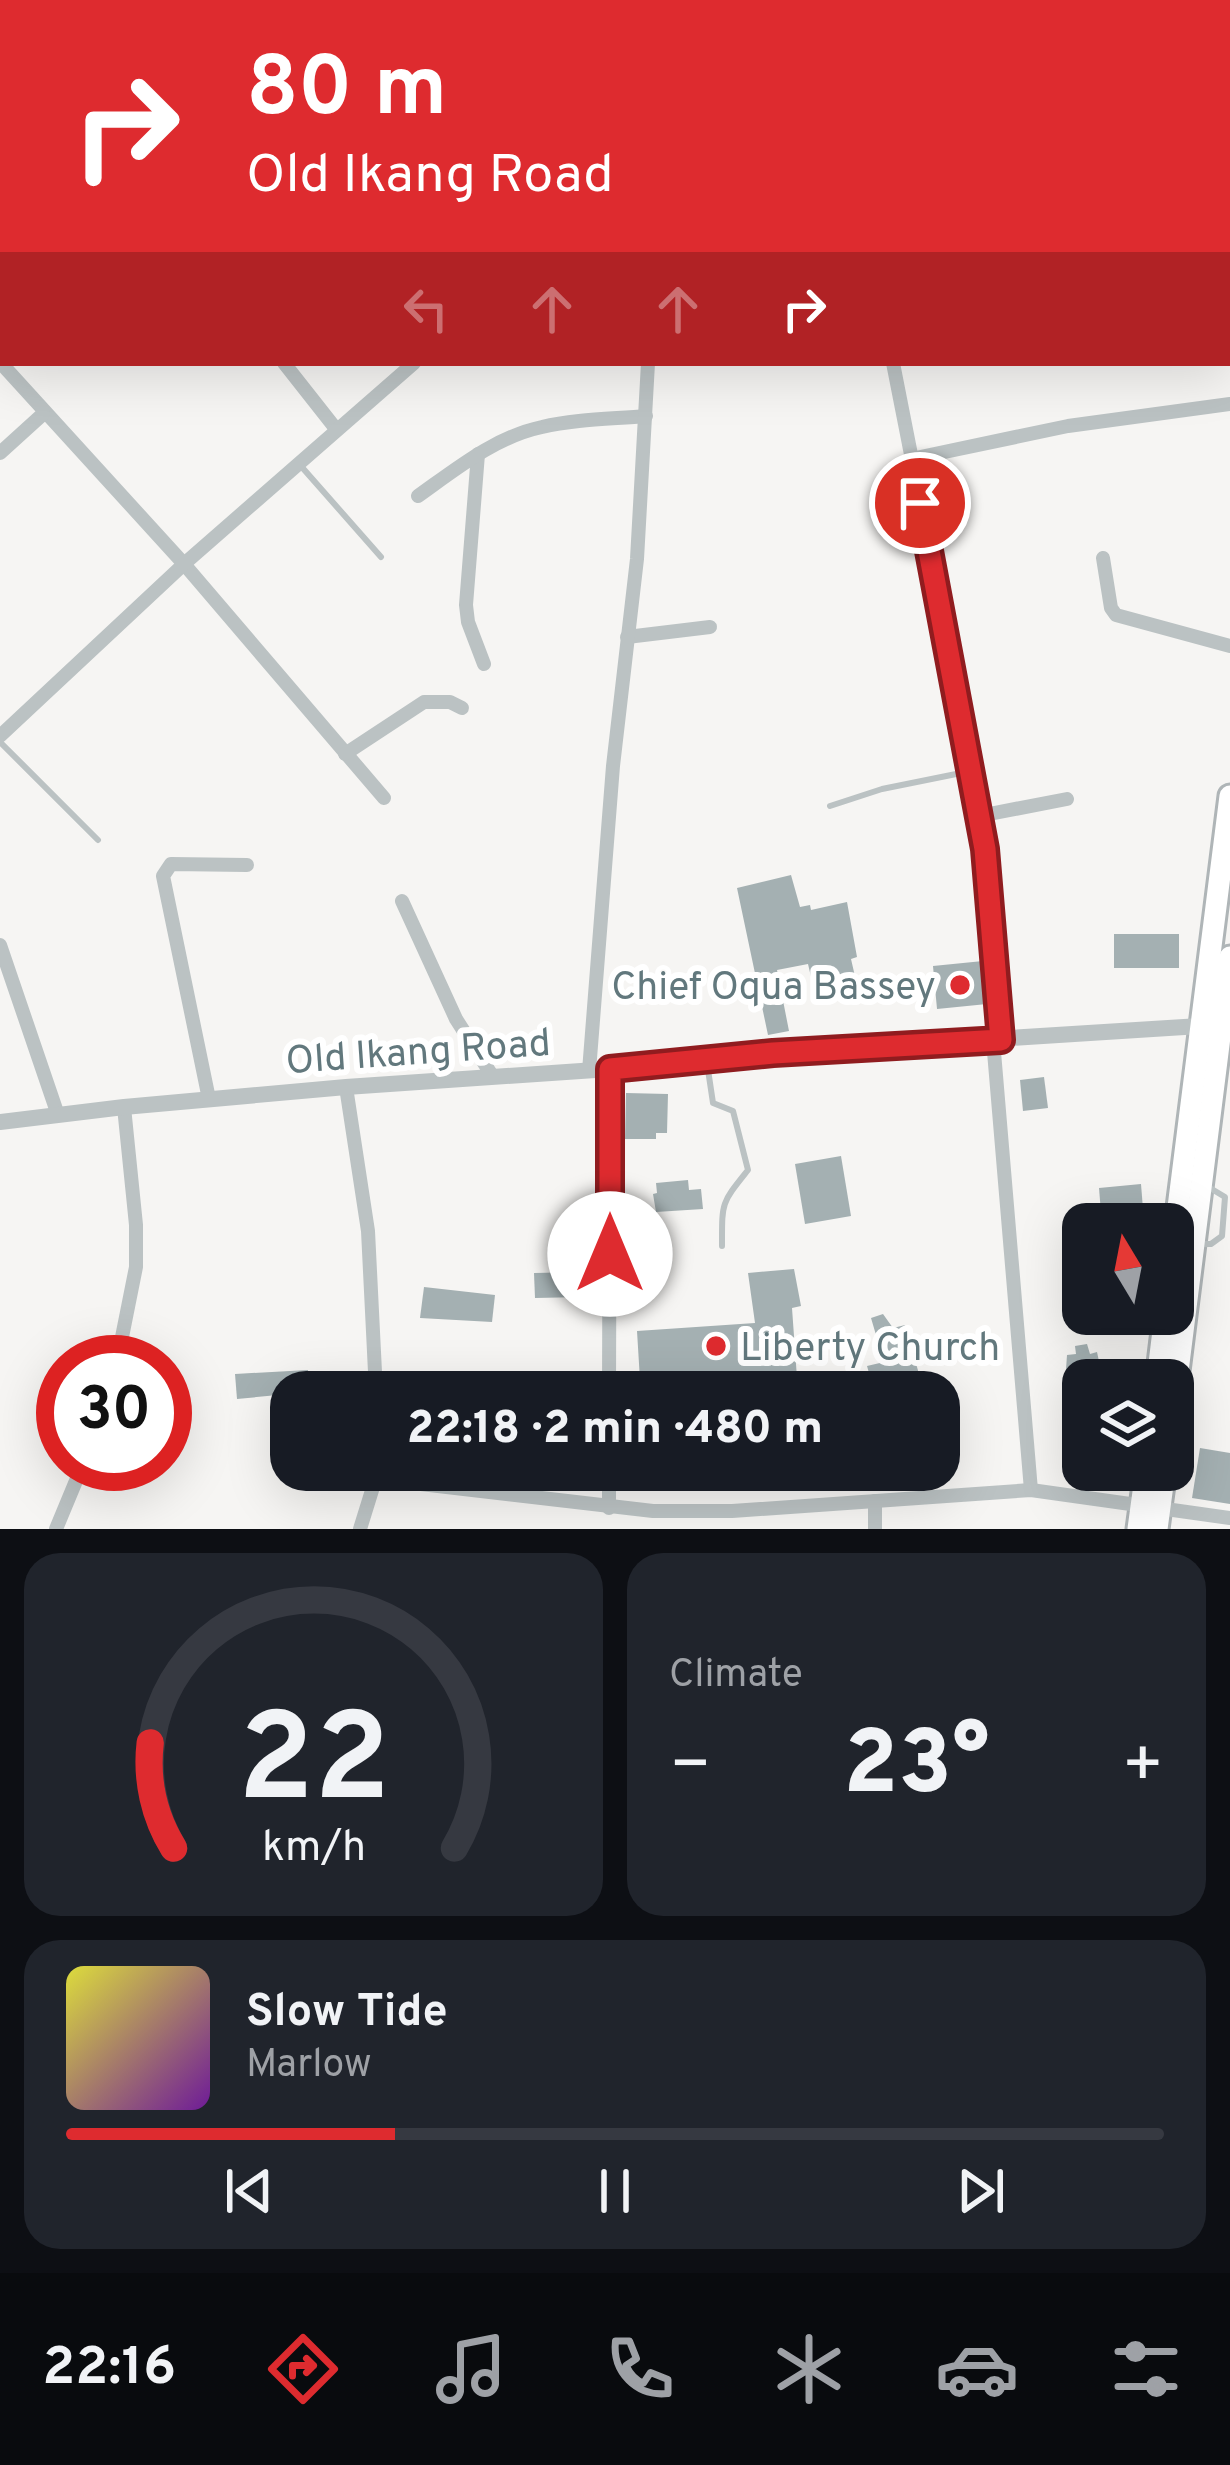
<!DOCTYPE html>
<meta charset="utf-8">
<style>
:root{--surface:#171b24;--page:#20242c;--text:#f1f3f6;--muted:#9ea1a6;--line:#363941;--accent:#de2b2f}
body{margin:0;font-family:Overpass,sans-serif;background:var(--page);color:var(--text);height:100vh;display:flex;flex-direction:column;font-size:45px;white-space:nowrap}
*{box-sizing:border-box;margin:0}
p{font-size:39px;color:var(--muted)}
.icon{flex:none;width:66px;height:66px;fill:none;stroke:currentColor;stroke-width:2;stroke-linecap:round;stroke-linejoin:round}
.map{position:relative;height:1529px;overflow:hidden}
.details{display:flex;flex-direction:column;gap:24px;padding:24px;background:#0d0f14;flex:1}
.details>*{flex:none}
.banner{position:absolute;left:0px;top:0px;width:1230px;height:366px;box-shadow:0 12px 48px #0002;background:#de2b2f;color:#fff;overflow:hidden}
.needle{width:78px;rotate:350deg}
.tools{position:absolute;left:1062px;top:1203px;display:grid;gap:24px}
.tools a{display:grid;place-items:center;width:132px;height:132px;border-radius:24px;background:var(--surface);box-shadow:0 12px 48px #0002;font-size:60px}
.speed{position:absolute;left:36px;top:1335px;display:flex;gap:24px;font-size:60px;font-weight:700;text-align:center}
.speed>*{display:grid;place-content:center;width:156px;height:156px;border-radius:50%;background:var(--surface);box-shadow:0 12px 48px #0002;line-height:1}
.speed .limit{border:18px solid #d22;background:#fff;color:#111}
.pin{position:absolute;display:grid;place-items:center;width:102px;height:102px;color:#fff;margin:-51px;border:6px solid #fff;border-radius:50%;box-shadow:0 3px 12px #0007}
.me{position:absolute;width:132px;margin:-66px;rotate:0deg;stroke-linejoin:round;filter:drop-shadow(0 0 9px #0008)}
.turn{display:flex;align-items:center;gap:42px;height:252px;padding:0 48px;font-size:54px}
.turn .icon{width:156px;height:156px;stroke-width:2.5}
.turn b{display:block;font-size:84px;line-height:102px}
.lanes{display:flex;align-items:center;height:114px;padding:0 48px;background:#0003;justify-content:center;gap:60px;direction:ltr}
.lanes .off{opacity:.35}
.big{font-size:90px;font-weight:800;line-height:1.1}
.details .widget{flex:1;display:flex;flex-direction:column;justify-content:center;gap:18px;min-width:0;padding:0 42px;border-radius:36px;background:var(--page)}
.details .dial{align-items:center;gap:0}
.dial svg{height:312px;overflow:visible;fill:none;stroke:var(--line);stroke-width:7;stroke-linecap:round;text-anchor:middle}
.dial text{fill:var(--text);stroke:none}
.song{display:flex;align-items:center;gap:36px}
.cover{width:144px;height:144px;border-radius:18px;background:linear-gradient(135deg,hsl(60 70% 55%),hsl(280 70% 35%))}
.played{height:12px;border-radius:6px;background:linear-gradient(90deg,var(--accent) 30%,var(--line) 30%)}
.keys{display:flex;justify-content:space-around;direction:ltr}
.heat{display:flex;justify-content:space-between;align-items:center;font-size:66px;direction:ltr}
.details .tiles{flex:1;display:grid;gap:24px;grid-template-columns:1fr 1fr}
.widget:last-child{grid-column:span 2}
.trip{position:absolute;left:270px;top:1371px;width:690px;height:120px;border-radius:36px;background:var(--surface);box-shadow:0 12px 48px #0002;font-weight:800;line-height:120px;text-align:center}
.tabs{display:flex;height:192px;justify-content:space-around;align-items:center;background:#090b0e;color:var(--muted)}
.tabs .icon{width:84px;height:84px}
.tabs .selected{color:var(--accent)}
.tabs b{font-size:54px;color:var(--text)}
.map>svg:first-child{display:block}
.building{fill:#a4b0b2}
.lines{fill:none;stroke-linecap:round;stroke-linejoin:round}
.trunk-casing{stroke:#afb5b7;stroke-width:27}
.service{stroke:#bbc2c3;stroke-width:6}
.minor{stroke:#bbc2c3;stroke-width:14}
.tertiary{stroke:#bbc2c3;stroke-width:16}
.trunk{stroke:#fff;stroke-width:21}
.route-casing{stroke:#901c1f;stroke-width:30}
.route{stroke:#de2b2f;stroke-width:21}
.poi-dot{fill:#de2b2f;stroke:#fff;stroke-width:4.5}
.labels{text-anchor:middle;stroke-width:12;stroke-linejoin:round;paint-order:stroke}
.poi-label{font-size:39px;fill:#62787d;stroke:#fff;text-anchor:end}
.street-label{font-size:39px;fill:#62787d;stroke:#fff}
</style>
<div class="map">
<svg width="1230" height="1529" viewBox="0 0 1230 1529">
<rect width="100%" height="100%" fill="#f6f5f3"/>
<g class="building">
<polygon points="791,875 800,907 810,905 811,910 847,902 857,957 851,959 857,985 815,994 808,964 777,970 789,1031 768,1035 737,888"/>
<rect x="1114" y="934" width="65" height="34"/>
<polygon points="983,961 987,1004 937,1009 933,966"/>
<polygon points="1044,1077 1048,1108 1023,1111 1020,1080"/>
<polygon points="626,1093 668,1094 667,1133 656,1133 656,1139 625,1139"/>
<polygon points="841,1156 851,1216 805,1224 795,1164"/>
<polygon points="688,1180 689,1190 701,1189 703,1209 656,1212 653,1194 657,1193 656,1183"/>
<polygon points="1141,1184 1143,1209 1101,1213 1099,1188"/>
<polygon points="794,1269 801,1306 792,1308 798,1392 659,1392 658,1379 640,1380 637,1331 755,1323 748,1273"/>
<polygon points="582,1272 583,1297 535,1298 534,1273"/>
<polygon points="424,1287 495,1295 492,1322 420,1318"/>
<polygon points="883,1314 893,1328 905,1325 919,1374 873,1387 867,1366 884,1362 871,1318"/>
<polygon points="1087,1344 1090,1354 1097,1352 1103,1380 1083,1380 1083,1457 1078,1458 1064,1399 1067,1355 1076,1354 1075,1346"/>
<polygon points="308,1370 309,1392 237,1399 235,1374"/>
<polygon points="1200,1448 1230,1453 1230,1504 1192,1498"/>
</g>
<g class="lines">
<g class="trunk-casing">
<g id="trunk">
<polyline points="1173,1247 1230,796"/>
<polyline points="1157,1380 1165,1314"/>
<polyline points="1173,1411 1230,957"/>
<polyline points="1138,1529 1146,1470"/>
<polyline points="1157,1529 1165,1470"/>
</g>
</g>
<g class="service">
<polyline points="738,0 742,3"/>
<polyline points="629,3 632,0"/>
<polyline points="300,465 381,557"/>
<polyline points="0,742 98,840"/>
<polyline points="830,806 882,789 971,771"/>
<path d="M707,1063L713,1103L733,1111L748,1170C721,1204 722,1201 722,1246"/>
<polyline points="1198,1244 1211,1244 1222,1236 1225,1197 1205,1185"/>
</g>
<g class="minor">
<polyline points="74,0 77,3"/>
<polyline points="244,0 252,3"/>
<polyline points="895,0 898,3"/>
<polyline points="307,3 308,0"/>
<polyline points="826,3 829,0"/>
<polyline points="1227,92 1230,93"/>
<polyline points="1227,290 1230,290"/>
<polyline points="0,362 184,564 384,798"/>
<polyline points="284,363 336,429"/>
<polyline points="893,363 973,770 985,849 1001,1039"/>
<polyline points="0,453 43,414"/>
<polyline points="478,454 466,605 468,622 484,664"/>
<polyline points="911,459 1068,426 1230,404"/>
<path d="M418,496C456,469 495,437 542,427C575,419 612,419 646,416"/>
<polyline points="1103,558 1111,608 1116,615 1230,646"/>
<polyline points="627,637 710,627"/>
<polyline points="0,736 184,564 414,363"/>
<polyline points="345,754 424,702 450,702 462,708"/>
<polyline points="979,816 1067,799"/>
<polyline points="402,901 456,1019 493,1077"/>
<polyline points="0,945 58,1115"/>
<polyline points="993,1040 1031,1490"/>
<polyline points="589,1071 613,766 637,559 648,363"/>
<polyline points="346,1087 368,1231 376,1392"/>
<polyline points="209,1099 163,876 171,864 247,865"/>
<polyline points="117,1362 136,1267 136,1225 124,1107"/>
<polyline points="609,1392 610,1069"/>
<polyline points="378,1479 653,1511 732,1511 1031,1490 1230,1518"/>
<polyline points="875,1501 875,1529"/>
<polyline points="609,1508 609,1470"/>
<polyline points="56,1529 83,1464"/>
<polyline points="360,1529 378,1471"/>
</g>
<polyline class="tertiary" points="0,1122 124,1107 346,1087 610,1069 773,1053 1200,1026"/>
<use href="#trunk" class="trunk"/>
</g>
<g class="lines">
<g class="route-casing">
<polyline id="route" points="610,1254 610,1069 773,1053 1001,1040 985,849 920,503"/>
</g>
<use href="#route" class="route"/>
</g>
<g class="poi-dot">
<circle cx="960" cy="985" r="12"/>
<circle cx="716" cy="1346" r="12"/>
</g>
<g class="labels">
<g class="poi-label">
<text x="936" y="999">Chief Oqua Bassey</text>
<text x="740" y="1360" text-anchor="start">Liberty Church</text>
</g>
<g class="street-label">
<text transform="translate(418 1050) rotate(-4)" y="14">Old Ikang Road</text>
</g>
</g>
</svg>
<div class="tools">
<a><svg class="needle" viewBox="-14 -14 28 28"><path d="M0-13l5 13h-10z" fill="#e53935"/><path d="M0 13l5-13h-10z" fill="#9ea1a6"/></svg></a>
<a><svg class="icon" aria-label="layers" viewBox="0 0 24 24"><path d="M12 4l9 5-9 5-9-5zM3 14l9 5 9-5"/></svg></a>
</div>
<div class="speed"><div class="limit">30</div></div>
<div class="pin" style="left:920px;top:503px;background:#d93025"><svg class="icon" aria-label="arrive" viewBox="0 0 24 24"><path d="M6 21V4h12l-3 4 3 4H6"/></svg></div>
<svg class="me" style="left:610px;top:1254px" viewBox="-20 -20 40 40"><circle r="19" fill="#fff"/><path d="M0-13L10 11 0 6-10 11z" fill="#de2b2f"/></svg>
<div class="trip">22:18 · 2 min · 480 m</div>
<div class="banner">
<div class="turn"><svg class="icon" aria-label="right" viewBox="0 0 24 24"><path d="M7 20v-9h11M14 6l5 5-5 5"/></svg><div><b>80 m</b>Old Ikang Road</div></div>
<div class="lanes"><svg class="icon off" aria-label="left" viewBox="0 0 24 24"><path d="M17 20v-9H6M10 6l-5 5 5 5"/></svg><svg class="icon off" aria-label="ahead" viewBox="0 0 24 24"><path d="M12 20V5M6 11l6-6 6 6"/></svg><svg class="icon off" aria-label="ahead" viewBox="0 0 24 24"><path d="M12 20V5M6 11l6-6 6 6"/></svg><svg class="icon" aria-label="right" viewBox="0 0 24 24"><path d="M7 20v-9h11M14 6l5 5-5 5"/></svg></div>
</div>
</div>
<section class="details">
<div class="tiles">
<div class="widget dial"><svg viewBox="0 0 100 80">
<path d="M14 69A42 42 0 1 1 86 69"/>
<path d="M14 69A42 42 0 0 1 8 42" stroke="#de2b2f"/>
<text x="50" y="56" font-size="32" font-weight="700">22</text>
<text x="50" y="72" font-size="11">km/h</text>
</svg></div>
<div class="widget"><p>Climate</p>
<div class="heat"><a>−</a><b class="big">23°</b><a>+</a></div>
</div>
<div class="widget">
<div class="song"><i class="cover"></i><div><b>Slow Tide</b><p>Marlow</p></div></div>
<div class="played"></div>
<div class="keys"><svg class="icon" aria-label="previous" viewBox="0 0 24 24"><path d="M18 5L8 12l10 7zM5 5v14"/></svg><svg class="icon" aria-label="pause" viewBox="0 0 24 24"><path d="M8 5v14M16 5v14"/></svg><svg class="icon" aria-label="next" viewBox="0 0 24 24"><path d="M6 5l10 7-10 7zM19 5v14"/></svg></div>
</div>
</div>
</section>
<nav class="tabs">
<b>22:16</b>
<svg class="icon selected" aria-label="directions" viewBox="0 0 24 24"><path d="M12 3l9 9-9 9-9-9zM9 14v-3h6M13 9l2 2-2 2"/></svg>
<svg class="icon" aria-label="music" viewBox="0 0 24 24"><path d="M9 18V5l10-2v13"/><circle cx="6" cy="18" r="3"/><circle cx="16" cy="16" r="3"/></svg>
<svg class="icon" aria-label="phone" viewBox="0 0 24 24"><path d="M5 4h4l2 5-3 2q2 4 5 5l2-3 5 2v4C11 20 4 13 5 4z"/></svg>
<svg class="icon" aria-label="climate" viewBox="0 0 24 24"><path d="M12 3v18M4 7l16 10M4 17L20 7"/></svg>
<svg class="icon" aria-label="car" viewBox="0 0 24 24"><path d="M5 17H2v-5l4-1 3-4h7l3 4 3 1v5h-3M9 17h6M6 11h13"/><circle cx="7" cy="17" r="2"/><circle cx="17" cy="17" r="2"/></svg>
<svg class="icon" aria-label="filters" viewBox="0 0 24 24"><path d="M4 7h16M4 17h16"/><circle cx="9" cy="7" r="2"/><circle cx="15" cy="17" r="2"/></svg>
</nav>
